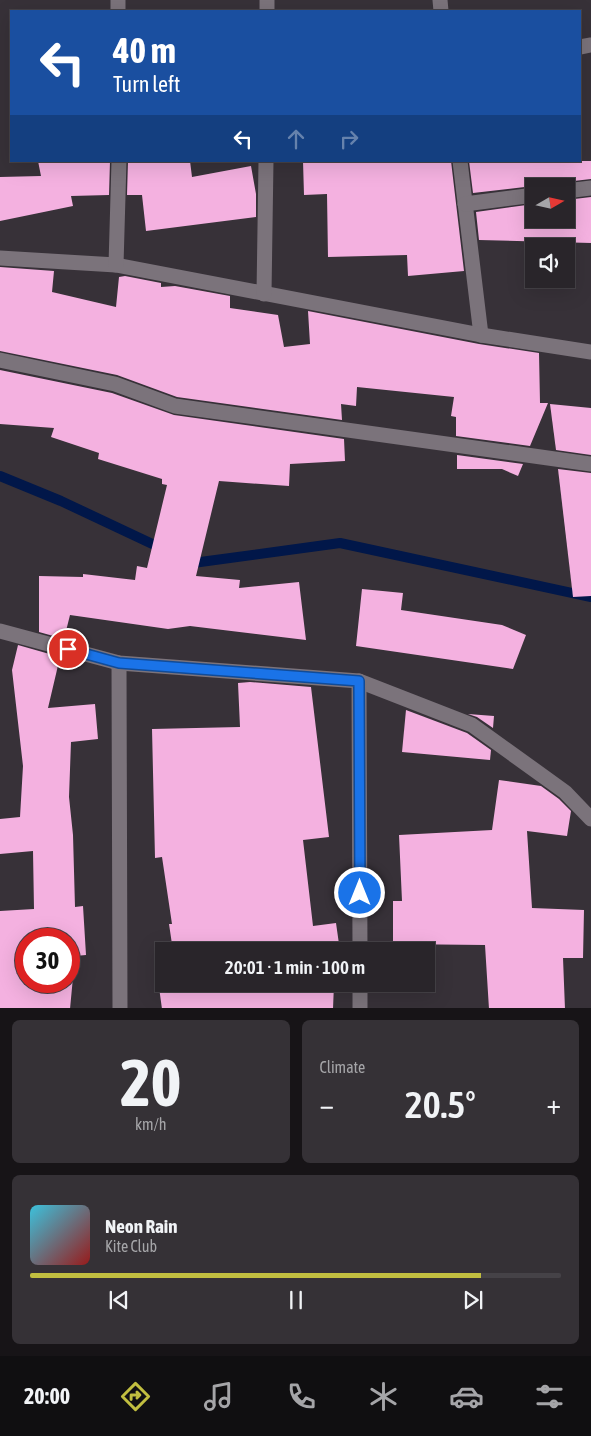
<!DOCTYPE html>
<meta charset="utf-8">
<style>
:root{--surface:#29252a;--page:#353136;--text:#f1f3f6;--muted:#a5a5a8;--line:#454247;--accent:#c1be40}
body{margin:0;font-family:"Asap Condensed",sans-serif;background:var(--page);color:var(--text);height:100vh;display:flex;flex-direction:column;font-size:19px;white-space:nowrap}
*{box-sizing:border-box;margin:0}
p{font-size:16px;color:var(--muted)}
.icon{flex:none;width:28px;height:28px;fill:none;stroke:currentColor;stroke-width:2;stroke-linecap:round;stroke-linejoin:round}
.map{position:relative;height:1008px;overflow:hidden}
.drawer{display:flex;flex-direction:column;gap:12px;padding:12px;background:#171417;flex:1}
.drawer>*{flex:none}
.hud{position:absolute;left:10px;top:10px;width:571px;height:152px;border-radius:0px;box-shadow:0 5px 20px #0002,0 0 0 1px var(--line);background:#1a4fa0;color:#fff;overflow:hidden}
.needle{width:32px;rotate:81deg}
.fabs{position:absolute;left:525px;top:178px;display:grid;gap:10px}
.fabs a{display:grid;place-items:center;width:50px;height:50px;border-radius:0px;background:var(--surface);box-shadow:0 5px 20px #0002,0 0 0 1px var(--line);font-size:25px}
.speed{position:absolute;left:15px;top:928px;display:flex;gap:10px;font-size:25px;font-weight:700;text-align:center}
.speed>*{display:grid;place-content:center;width:65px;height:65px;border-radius:50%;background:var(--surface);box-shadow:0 5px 20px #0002,0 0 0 1px var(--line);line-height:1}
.speed .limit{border:8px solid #d22;background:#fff;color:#111}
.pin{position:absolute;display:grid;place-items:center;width:42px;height:42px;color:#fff;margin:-21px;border:2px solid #fff;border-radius:50%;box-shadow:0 1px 5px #0007}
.me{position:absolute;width:55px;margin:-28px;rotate:0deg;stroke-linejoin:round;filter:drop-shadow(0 0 4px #0008)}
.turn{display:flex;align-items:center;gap:18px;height:105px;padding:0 20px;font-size:22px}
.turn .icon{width:65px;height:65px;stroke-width:2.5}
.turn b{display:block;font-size:35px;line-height:42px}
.lanes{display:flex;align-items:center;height:48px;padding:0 20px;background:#0003;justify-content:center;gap:25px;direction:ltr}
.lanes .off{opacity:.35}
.big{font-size:38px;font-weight:600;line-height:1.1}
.drawer .card{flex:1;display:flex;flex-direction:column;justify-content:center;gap:8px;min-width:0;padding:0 18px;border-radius:8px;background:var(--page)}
.drawer .dial{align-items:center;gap:0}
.dial b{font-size:65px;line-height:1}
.song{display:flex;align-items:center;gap:15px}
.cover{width:60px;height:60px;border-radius:8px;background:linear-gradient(135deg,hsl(190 70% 55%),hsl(0 70% 35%))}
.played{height:5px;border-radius:2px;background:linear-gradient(90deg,var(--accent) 85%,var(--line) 85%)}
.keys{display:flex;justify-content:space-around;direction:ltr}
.heat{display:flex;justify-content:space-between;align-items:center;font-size:28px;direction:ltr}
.drawer .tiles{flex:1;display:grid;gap:12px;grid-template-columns:1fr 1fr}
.card:last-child{grid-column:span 2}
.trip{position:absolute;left:155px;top:942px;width:280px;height:50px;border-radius:0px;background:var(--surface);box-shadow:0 5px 20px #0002,0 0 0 1px var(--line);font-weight:600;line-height:50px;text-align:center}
.menu{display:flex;height:80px;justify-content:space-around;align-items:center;background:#100f11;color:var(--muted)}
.menu .icon{width:35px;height:35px}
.menu .current{color:var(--accent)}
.menu b{font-size:22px;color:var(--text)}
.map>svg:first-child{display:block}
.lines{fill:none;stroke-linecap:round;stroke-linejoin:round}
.stream{stroke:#011749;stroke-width:10}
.building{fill:#f4b1e0;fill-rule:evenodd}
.minor{stroke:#7b737b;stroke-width:15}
.route-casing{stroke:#114b97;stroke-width:12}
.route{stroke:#1a73e8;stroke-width:9}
</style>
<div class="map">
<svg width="591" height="1009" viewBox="0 0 591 1009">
<rect width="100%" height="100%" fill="#373138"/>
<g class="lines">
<g class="stream">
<polyline points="0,476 61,501 163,549"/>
<polyline points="188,561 193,563 340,543 591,597"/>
</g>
</g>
<g class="building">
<polygon points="38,161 110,161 109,195 71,196 73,206 0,221 0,177 41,176"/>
<polygon points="128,161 190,161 192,177 251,166 256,194 256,217 146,231 142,195 127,195"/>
<polygon points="303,161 451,161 464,271 408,276 407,255 328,257 327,194 304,195"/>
<polygon points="469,161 591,161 591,179 565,182 558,186 533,186 473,193"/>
<polygon points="591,197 591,243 479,240 476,212 534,204 534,219 566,219 566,200"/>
<polygon points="0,267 54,271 52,292 116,307 119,277 125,276 161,283 161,287 175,286 230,296 230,308 278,315 284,347 310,344 308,311 479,344 539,353 540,403 548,403 530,446 456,436 456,417 451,416 454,397 357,387 356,406 341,404 342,420 177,397 117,375 0,351"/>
<polygon points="0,370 112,393 174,415 344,439 345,461 290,464 289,486 219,481 196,576 240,580 239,588 299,582 306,640 190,626 168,629 70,615 64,639 39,632 39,576 83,577 83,574 135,580 137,566 147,568 167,485 162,484 162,479 98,459 99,453 51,437 54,428 0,424"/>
<polygon points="550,404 591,408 591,455 556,450"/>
<polygon points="457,455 523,464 518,476 502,469 457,469"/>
<polygon points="558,469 591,473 591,596 573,597"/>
<polygon points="362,589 403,593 401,610 502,625 526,635 513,669 356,646"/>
<path d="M18,645L60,657L48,708L95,704L98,739L71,742L69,797L73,835L75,907L83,906L86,955L75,956L70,1009H0V911L34,909L33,851L0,854V819L20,817L23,766L12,670ZM26,939H69V981H26Z"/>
<polygon points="250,682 311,687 329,837 303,840 313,926 336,923 340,951 173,951 169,924 172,924 162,857 155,858 152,729 240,727 238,683"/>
<polygon points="406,710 467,733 491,750 490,760 402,752"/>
<polygon points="468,714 494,716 493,728 477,717"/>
<polygon points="499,780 541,786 559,799 571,811 567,836 527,831 532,908 584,910 583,958 563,958 565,1009 489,1009 485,945 393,944 393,901 402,901 399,835 492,830"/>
<polygon points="164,979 164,984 334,984 333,1009 162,1009 158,980"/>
</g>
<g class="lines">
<g class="minor">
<polyline points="440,0 441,11"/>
<polyline points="118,11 118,0"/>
<polyline points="267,11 267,0"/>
<polyline points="580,47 591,45"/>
<polyline points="460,161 481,335"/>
<polyline points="566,191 591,188"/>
<polyline points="465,204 534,195"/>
<polyline points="0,258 116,265 481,335 591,352"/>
<polyline points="116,265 119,161"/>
<polyline points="264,294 266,161"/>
<polyline points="0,360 115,384 175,406 591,464"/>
<polyline points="0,631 119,663 359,681 472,725 565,792 591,819"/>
<polyline points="119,663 120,1009"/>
<polyline points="359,681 360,951"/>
<polyline points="360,984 360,1009"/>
</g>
</g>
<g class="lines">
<g class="route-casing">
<polyline id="route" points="68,649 119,663 359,681 360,893"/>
</g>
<use href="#route" class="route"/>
</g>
</svg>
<div class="fabs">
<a><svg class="needle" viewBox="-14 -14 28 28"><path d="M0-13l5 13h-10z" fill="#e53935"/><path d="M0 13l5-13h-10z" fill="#a5a5a8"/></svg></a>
<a><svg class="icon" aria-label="sound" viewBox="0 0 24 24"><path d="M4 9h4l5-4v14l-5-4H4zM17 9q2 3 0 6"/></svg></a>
</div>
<div class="speed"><div class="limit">30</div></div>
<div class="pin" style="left:68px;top:649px;background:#d93025"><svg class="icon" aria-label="arrive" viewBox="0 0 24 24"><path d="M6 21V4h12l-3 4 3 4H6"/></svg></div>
<svg class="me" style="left:360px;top:893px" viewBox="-20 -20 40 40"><circle r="17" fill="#1a73e8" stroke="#fff" stroke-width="3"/><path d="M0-11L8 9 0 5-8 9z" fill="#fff"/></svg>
<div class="trip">20:01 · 1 min · 100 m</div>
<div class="hud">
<div class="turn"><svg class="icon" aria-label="left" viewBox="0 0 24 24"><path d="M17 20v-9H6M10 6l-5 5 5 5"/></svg><div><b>40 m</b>Turn left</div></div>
<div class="lanes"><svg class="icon" aria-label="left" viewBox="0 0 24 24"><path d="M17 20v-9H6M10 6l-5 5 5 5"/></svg><svg class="icon off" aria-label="ahead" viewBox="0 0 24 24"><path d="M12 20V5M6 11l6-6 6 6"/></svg><svg class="icon off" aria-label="right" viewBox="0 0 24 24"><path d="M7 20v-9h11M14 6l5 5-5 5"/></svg></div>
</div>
</div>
<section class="drawer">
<div class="tiles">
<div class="card dial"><b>20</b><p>km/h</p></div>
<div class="card"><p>Climate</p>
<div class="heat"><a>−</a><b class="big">20.5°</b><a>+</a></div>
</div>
<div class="card">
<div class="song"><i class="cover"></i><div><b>Neon Rain</b><p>Kite Club</p></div></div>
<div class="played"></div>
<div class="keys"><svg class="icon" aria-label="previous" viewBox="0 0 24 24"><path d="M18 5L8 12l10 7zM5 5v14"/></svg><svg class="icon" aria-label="pause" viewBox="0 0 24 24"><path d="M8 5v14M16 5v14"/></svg><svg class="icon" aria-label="next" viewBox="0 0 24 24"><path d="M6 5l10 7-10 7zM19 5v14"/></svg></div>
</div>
</div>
</section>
<nav class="menu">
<b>20:00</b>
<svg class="icon current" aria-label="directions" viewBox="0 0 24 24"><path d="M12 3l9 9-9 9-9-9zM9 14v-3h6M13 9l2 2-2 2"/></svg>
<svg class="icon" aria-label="music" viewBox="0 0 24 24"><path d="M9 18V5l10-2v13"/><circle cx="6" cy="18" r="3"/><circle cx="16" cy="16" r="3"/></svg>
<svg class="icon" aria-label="phone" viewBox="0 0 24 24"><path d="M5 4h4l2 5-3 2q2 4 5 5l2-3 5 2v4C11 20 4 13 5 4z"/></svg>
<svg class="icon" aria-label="climate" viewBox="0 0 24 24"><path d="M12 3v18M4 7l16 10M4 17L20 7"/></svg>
<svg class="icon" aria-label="car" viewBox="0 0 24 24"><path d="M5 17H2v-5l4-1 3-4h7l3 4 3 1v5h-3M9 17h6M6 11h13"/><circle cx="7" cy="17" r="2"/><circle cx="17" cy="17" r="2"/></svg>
<svg class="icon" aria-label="filters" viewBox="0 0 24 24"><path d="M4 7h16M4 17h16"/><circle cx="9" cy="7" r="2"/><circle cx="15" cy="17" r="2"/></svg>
</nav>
